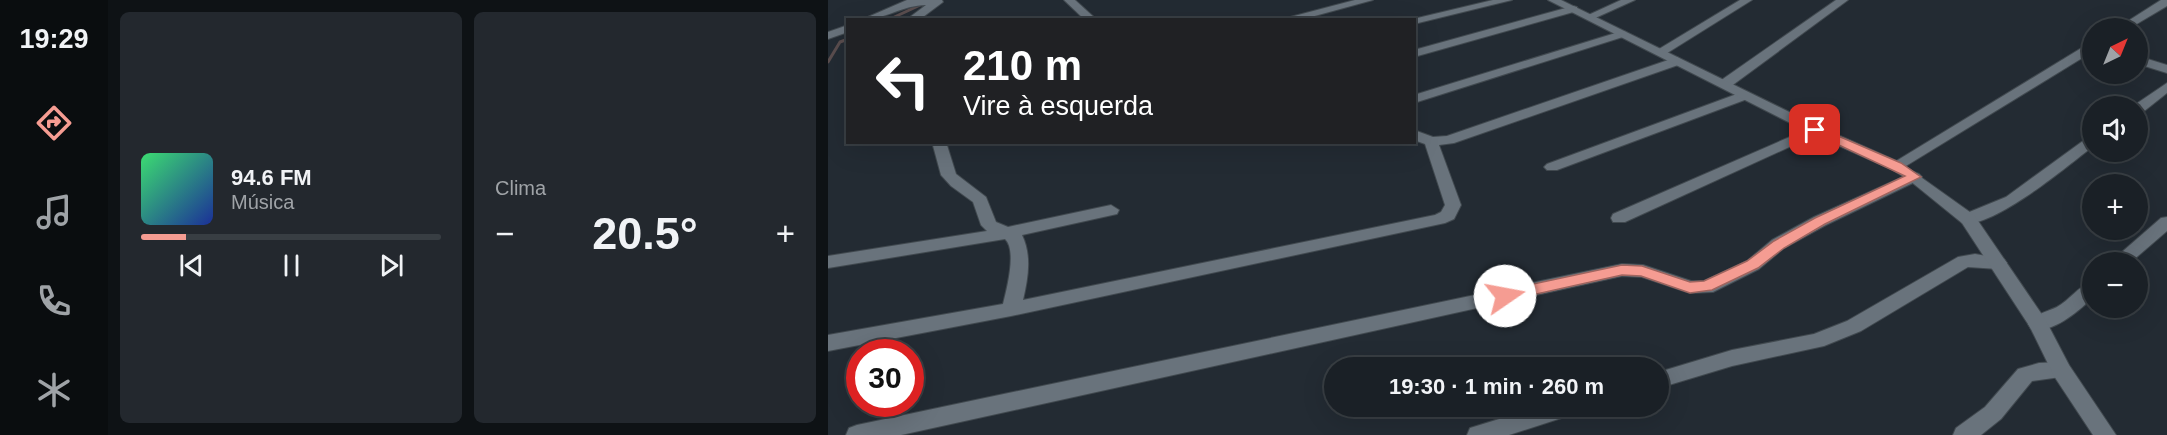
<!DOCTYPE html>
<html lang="pt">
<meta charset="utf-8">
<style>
:root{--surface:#1a2026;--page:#23282e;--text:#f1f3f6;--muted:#9fa3a7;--line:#383e43;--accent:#f59c92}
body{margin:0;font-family:Arial,sans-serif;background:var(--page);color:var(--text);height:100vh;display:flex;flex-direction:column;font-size:22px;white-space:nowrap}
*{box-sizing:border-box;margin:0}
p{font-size:20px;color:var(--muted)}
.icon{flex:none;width:33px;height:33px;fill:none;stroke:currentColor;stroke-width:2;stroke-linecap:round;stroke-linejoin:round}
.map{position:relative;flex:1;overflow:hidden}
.details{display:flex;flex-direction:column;gap:12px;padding:12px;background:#0e1215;width:720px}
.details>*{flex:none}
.guide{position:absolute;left:18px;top:18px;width:570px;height:126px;border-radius:0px;box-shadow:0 6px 24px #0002,0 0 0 2px var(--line);background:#202124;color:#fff;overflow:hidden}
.needle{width:39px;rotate:43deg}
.controls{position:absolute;left:1254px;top:18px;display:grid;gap:12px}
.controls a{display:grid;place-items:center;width:66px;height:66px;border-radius:50%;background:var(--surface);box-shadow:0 6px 24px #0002,0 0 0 2px var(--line);font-size:30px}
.speed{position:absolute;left:18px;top:339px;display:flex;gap:12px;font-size:30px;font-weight:700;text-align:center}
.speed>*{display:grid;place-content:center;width:78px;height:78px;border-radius:50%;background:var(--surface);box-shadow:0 6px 24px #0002,0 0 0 2px var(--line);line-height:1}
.speed .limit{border:9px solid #d22;background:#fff;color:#111}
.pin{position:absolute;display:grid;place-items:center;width:51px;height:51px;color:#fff;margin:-26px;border-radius:12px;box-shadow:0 3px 9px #0006}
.me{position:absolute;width:66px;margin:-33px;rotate:78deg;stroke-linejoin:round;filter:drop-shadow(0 0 4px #0008)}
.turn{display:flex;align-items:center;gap:21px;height:126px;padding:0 18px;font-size:27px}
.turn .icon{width:78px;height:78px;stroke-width:2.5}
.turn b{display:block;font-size:42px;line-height:51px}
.big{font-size:45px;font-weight:800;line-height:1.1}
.details .tile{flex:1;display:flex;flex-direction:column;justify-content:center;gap:9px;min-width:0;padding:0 21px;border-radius:9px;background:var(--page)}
.song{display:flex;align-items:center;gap:18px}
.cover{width:72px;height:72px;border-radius:9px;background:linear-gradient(135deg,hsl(140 70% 55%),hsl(230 70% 35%))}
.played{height:6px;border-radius:3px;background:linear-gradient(90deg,var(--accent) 15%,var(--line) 15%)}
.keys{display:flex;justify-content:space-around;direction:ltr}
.heat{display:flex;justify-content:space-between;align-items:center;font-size:33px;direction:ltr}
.details .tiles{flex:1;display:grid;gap:12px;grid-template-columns:repeat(2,1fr)}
.trip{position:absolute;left:496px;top:357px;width:345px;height:60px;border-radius:30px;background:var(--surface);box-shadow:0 6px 24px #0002,0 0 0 2px var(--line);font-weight:800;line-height:60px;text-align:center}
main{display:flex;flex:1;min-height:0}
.menu{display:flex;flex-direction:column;width:108px;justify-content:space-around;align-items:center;background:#0a0d0f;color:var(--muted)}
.menu .icon{width:42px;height:42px}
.menu .on{color:var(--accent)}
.menu b{font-size:27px;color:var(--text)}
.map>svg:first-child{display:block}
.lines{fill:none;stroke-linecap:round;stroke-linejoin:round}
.stream{stroke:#5a4d4e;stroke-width:3}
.minor-casing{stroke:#41494f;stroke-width:2}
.tertiary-casing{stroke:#41494f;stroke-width:2}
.minor{fill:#69737c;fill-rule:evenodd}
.tertiary{fill:#69737c;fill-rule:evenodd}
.route{fill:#f59c92;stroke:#9f655f;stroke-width:1.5}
</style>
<main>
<nav class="menu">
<b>19:29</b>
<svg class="icon on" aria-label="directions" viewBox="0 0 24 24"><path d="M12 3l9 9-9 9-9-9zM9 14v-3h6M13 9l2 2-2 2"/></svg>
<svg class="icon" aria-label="music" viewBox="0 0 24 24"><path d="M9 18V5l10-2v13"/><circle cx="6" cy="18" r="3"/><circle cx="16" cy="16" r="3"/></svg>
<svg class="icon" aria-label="phone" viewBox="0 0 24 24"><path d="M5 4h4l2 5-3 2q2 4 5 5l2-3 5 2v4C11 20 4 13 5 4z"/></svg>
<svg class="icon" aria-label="climate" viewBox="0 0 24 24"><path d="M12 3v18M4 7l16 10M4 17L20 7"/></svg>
</nav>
<section class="details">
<div class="tiles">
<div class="tile">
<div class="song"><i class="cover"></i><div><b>94.6 FM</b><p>Música</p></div></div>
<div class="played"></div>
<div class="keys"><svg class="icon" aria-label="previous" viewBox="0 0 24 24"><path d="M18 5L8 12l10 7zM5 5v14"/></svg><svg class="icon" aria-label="pause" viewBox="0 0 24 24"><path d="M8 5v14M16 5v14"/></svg><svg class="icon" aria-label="next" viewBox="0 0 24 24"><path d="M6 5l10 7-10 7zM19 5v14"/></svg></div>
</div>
<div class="tile"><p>Clima</p>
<div class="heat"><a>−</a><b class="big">20.5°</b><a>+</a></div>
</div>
</div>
</section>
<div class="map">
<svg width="1339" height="435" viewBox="0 0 1339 435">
<rect width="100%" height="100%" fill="#232b33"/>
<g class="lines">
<g class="stream">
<polyline points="60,20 103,0"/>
<polyline points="0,62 12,42 20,39"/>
</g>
<g class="minor-casing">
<g id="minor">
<path d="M79,0H114L115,2L91,20H78L98,5C75,5 56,20 33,20Z"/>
<polygon points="236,0 247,0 269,20 257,20"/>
<polygon points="527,0 545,0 472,20 451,20"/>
<polygon points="665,0 684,0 586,24 586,20 581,20"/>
<polygon points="793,0 807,0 765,19 761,20 756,17"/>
<polygon points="912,0 924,0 836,55 832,56 826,52"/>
<polygon points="1008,0 1020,0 902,87 892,87 891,84 892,81"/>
<polygon points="1333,0 1339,0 1339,6 1302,28 1289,28"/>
<polygon points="745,6 749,7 749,11 586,57 586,50"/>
<polygon points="20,25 20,32 0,39 0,32"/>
<polygon points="794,31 798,32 798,36 586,103 586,95"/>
<polygon points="1260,44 1264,44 1264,52 1073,169 1068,171 1060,166"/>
<polygon points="1310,56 1339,65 1339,73 1310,64"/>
<path d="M849,57L855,61L853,64L626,143L611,145L633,205L626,219L617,223L183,316L0,351V335L175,304C179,288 189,250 177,239L0,268V256L159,231L153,225L145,202L123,186L113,175L104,142H118L128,174L158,197L168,222L180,227L283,205L291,210L289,214L194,235C204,256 200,278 195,300L607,215L613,212L617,205L597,144L586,140V130L605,137L619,136Z"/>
<polygon points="1339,83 1339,93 1315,112 1310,113 1310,106 1305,106"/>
<polygon points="917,91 924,95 922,98 729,170 719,170 716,167 719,164"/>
<polygon points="987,126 994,130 992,133 797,222 785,222 783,218 785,214"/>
<path d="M1264,137V147C1240,166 1163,230 1134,223L1132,219L1134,215L1178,197L1259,138Z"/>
<polygon points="1086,172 1091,174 1094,177 1091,180 998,225 956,248 931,269 885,292 862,293 814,277 794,276 73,435 18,435 21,428 29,425 794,264 815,265 863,281 876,281 919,261 944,240 986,217"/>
<polygon points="1339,217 1339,231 1303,262 1284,262 1287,258 1333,218"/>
<polygon points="1147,254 1176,259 1179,263 1176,267 1170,269 1140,267 1033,331 996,346 904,366 831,388 831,372 904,350 986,334 1019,321 1130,257"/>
<path d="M1264,282V298C1251,311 1223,335 1203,329L1200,324C1206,314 1219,312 1229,307C1242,300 1250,286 1264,282Z"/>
<polygon points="1233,362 1240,364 1243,370 1240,376 1204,381 1173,419 1153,435 1125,435 1128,428 1157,407 1190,369 1211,363"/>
<polygon points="713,406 755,406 752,412 681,435 639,435 642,428"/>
</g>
</g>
<g class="tertiary-casing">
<polygon id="tertiary" points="720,0 733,0 992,127 1073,163 1146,215 1217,319 1241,365 1288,435 1265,435 1226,376 1202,327 1134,223 1081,180 1063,169 982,133"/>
</g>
<use href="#minor" class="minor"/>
<use href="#tertiary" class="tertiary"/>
</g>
<polygon class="route" points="987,126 1073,163 1093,177 997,224 956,248 930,268 884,290 862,293 813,276 794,275 677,301 672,300 670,296 672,292 677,290 794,265 814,266 862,282 876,281 919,261 946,241 987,218 1077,176 983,132 982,130"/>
</svg>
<div class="controls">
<a><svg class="needle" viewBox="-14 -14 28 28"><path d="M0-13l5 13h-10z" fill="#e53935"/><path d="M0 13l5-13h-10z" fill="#9fa3a7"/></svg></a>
<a><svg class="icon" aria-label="sound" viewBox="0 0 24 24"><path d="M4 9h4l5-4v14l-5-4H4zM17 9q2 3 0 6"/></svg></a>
<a>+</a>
<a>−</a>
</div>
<div class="speed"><div class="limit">30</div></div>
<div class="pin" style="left:987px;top:130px;background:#d93025"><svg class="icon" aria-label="arrive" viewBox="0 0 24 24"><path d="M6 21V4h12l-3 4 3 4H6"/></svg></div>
<svg class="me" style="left:677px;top:296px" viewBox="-20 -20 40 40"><circle r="19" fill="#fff"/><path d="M0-13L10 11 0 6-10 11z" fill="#f59c92"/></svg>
<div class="trip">19:30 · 1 min · 260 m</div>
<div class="guide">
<div class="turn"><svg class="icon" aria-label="left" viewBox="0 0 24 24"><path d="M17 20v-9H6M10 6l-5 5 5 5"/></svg><div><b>210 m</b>Vire à esquerda</div></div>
</div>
</div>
</main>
